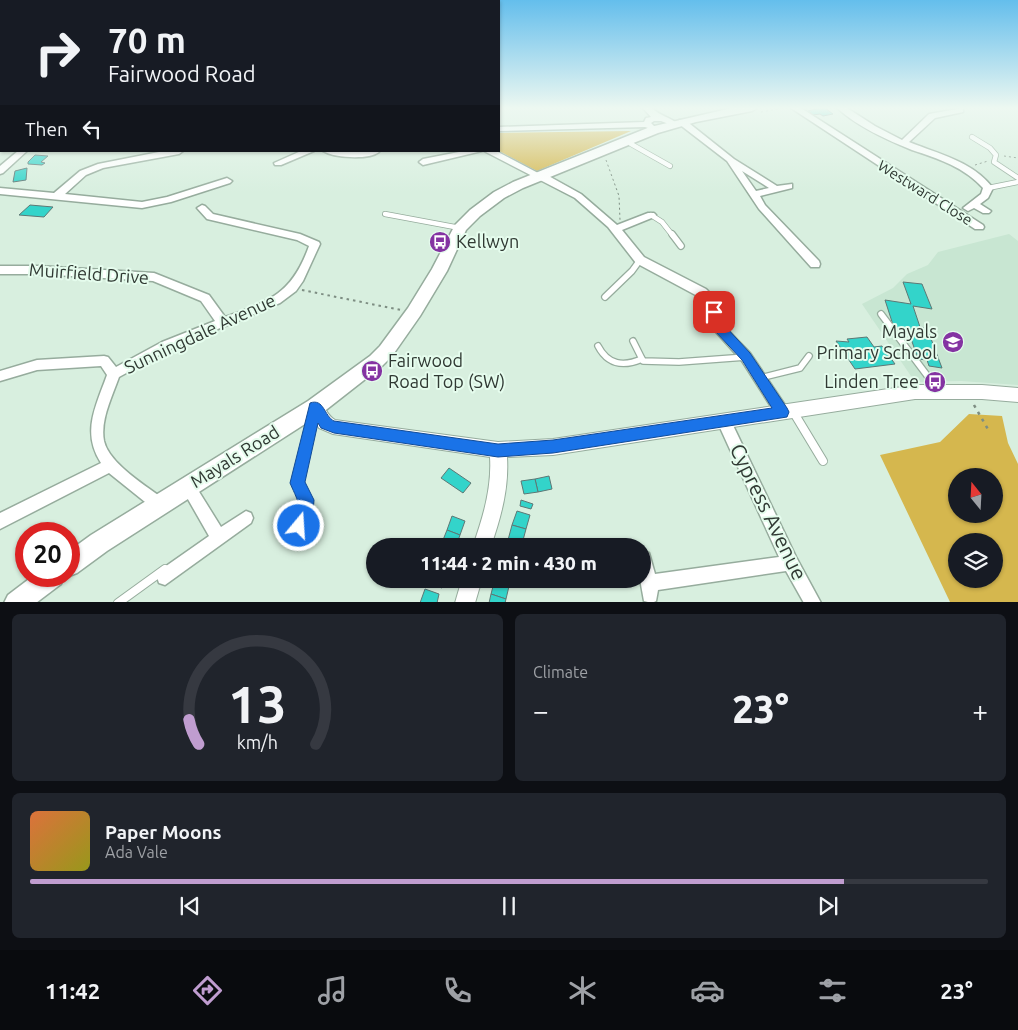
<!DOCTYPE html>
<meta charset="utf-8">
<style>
:root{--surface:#171b24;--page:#20242c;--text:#f1f3f6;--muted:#9ea1a6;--line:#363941;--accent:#c09dd0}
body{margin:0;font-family:Ubuntu,sans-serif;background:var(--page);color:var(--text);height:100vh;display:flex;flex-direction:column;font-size:19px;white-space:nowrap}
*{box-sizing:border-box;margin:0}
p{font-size:16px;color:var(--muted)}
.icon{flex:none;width:28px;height:28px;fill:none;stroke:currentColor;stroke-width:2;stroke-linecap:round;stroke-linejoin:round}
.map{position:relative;height:602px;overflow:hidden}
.drawer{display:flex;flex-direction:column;gap:12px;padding:12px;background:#0d0f14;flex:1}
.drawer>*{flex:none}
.top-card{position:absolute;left:0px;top:0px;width:500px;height:152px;box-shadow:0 1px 4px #0004;background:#171b24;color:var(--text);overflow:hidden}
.needle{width:32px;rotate:342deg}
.tools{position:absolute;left:948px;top:468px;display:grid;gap:10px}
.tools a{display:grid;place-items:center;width:55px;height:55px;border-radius:50%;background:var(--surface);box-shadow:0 1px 4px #0004;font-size:25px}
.speed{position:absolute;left:15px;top:522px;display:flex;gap:10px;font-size:25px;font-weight:700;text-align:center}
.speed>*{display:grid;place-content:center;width:65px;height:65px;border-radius:50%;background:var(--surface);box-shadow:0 1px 4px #0004;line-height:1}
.speed .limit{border:8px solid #d22;background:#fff;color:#111}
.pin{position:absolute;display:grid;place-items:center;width:42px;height:42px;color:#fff;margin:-21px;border-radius:10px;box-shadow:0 2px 8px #0006}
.me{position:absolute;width:55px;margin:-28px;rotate:18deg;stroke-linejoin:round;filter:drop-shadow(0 0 4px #0008)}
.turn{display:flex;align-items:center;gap:18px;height:105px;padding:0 25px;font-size:22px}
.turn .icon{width:65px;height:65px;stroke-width:2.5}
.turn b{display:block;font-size:35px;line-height:42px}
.then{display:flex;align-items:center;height:48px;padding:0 25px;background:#0003;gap:10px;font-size:19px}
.big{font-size:38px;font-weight:800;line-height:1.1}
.drawer .card{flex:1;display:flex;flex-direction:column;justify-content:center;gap:8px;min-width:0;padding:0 18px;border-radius:8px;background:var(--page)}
.drawer .dial{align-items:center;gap:0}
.dial svg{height:130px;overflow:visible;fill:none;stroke:var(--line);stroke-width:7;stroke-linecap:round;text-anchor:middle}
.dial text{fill:var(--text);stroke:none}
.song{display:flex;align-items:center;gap:15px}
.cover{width:60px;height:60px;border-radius:8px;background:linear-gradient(135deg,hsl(20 70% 55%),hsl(60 70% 35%))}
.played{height:5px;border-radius:2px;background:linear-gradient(90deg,var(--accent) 85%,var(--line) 85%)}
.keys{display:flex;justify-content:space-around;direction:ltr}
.heat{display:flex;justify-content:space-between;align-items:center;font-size:28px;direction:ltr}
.drawer .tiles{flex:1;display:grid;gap:12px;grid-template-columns:1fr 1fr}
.card:last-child{grid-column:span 2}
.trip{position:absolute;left:366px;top:538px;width:285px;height:50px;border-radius:25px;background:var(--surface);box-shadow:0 1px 4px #0004;font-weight:800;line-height:50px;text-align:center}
.tabs{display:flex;height:80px;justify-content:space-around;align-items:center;background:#090b0e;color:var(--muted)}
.tabs .icon{width:35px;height:35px}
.tabs .active{color:var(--accent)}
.tabs b{font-size:22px;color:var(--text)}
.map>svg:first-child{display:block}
.built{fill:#c8e6d2}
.forest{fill:#d5b74e;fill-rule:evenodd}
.building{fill:#33d4ca;stroke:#5d7875}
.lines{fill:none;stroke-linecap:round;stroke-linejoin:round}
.service-far2-casing{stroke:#96ac9d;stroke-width:6}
.service-far1-casing{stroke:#96ac9d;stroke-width:8}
.service-casing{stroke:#96ac9d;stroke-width:10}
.minor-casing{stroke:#96ac9d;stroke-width:3}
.tertiary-casing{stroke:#96ac9d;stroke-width:2}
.secondary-casing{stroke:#96ac9d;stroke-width:3}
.path-far2{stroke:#7d8d82;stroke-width:1;stroke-dasharray:2 3;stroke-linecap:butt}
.path-far1{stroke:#7d8d82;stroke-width:2;stroke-dasharray:2.5 4;stroke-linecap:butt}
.path{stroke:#7d8d82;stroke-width:2.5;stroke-dasharray:3 5;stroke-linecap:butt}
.service-far2{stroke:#fff;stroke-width:4.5}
.service-far1{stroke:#fff;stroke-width:5.5}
.service{stroke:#fff;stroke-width:8}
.minor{fill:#fff;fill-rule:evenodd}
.tertiary{fill:#fff;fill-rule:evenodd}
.secondary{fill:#fff;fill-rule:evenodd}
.route{fill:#1a73e8;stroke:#114b97}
.labels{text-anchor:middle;stroke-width:4;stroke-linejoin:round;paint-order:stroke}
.far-street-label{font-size:15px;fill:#303933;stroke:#e5fced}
.poi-label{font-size:18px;fill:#303933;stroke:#e5fced;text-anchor:start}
.street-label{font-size:18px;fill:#303933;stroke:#e5fced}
.near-street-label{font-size:21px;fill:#303933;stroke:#e5fced}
</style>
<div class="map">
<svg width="1018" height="603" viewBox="0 0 1018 603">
<rect width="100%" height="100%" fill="#d8efdf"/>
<polygon class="built" points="1009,234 1018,241 1018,385 961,381 915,382 862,304 893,288 907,274 928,265 938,252"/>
<g class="forest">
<polygon points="631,131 537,171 499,151 499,133"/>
<path d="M969,414L1002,416L1008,443L1018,464V602H950L880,455L940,442ZM956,476H994V514H956ZM956,541H994V579H956Z"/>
</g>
<g class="building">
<polygon points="820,108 825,108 833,114 823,116 820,114 813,115 808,111"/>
<polygon points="35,155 48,156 41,162 45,163 42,165 28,164 28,162"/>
<polygon points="27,168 26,180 13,182 15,171"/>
<polygon points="30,205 53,207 44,217 19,215"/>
<polygon points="903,282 922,284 932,309 913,306 920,327 927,328 942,368 929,366 927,360 918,359 908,330 894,328 885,300 911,304"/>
<polygon points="867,337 874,347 882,346 895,364 855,369 836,341 849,342 847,339"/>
<polygon points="449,468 471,483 463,493 441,478"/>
<polygon points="549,476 552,489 538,492 535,479"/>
<polygon points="535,479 538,492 524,494 521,481"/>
<polygon points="521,500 533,504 531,509 520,506"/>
<polygon points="517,511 530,515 526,529 512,525"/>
<polygon points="452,516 465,521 460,535 447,530"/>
<polygon points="512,525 526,529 522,544 508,540"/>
<polygon points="447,530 460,535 456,546 441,545"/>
<polygon points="508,540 522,544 521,546 506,546"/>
<polygon points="429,579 445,579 442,588 428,583"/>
<polygon points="495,579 510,582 506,599 491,594"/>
<polygon points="425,589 439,594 437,603 420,603"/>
<polygon points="491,594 506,599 505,603 489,603"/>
</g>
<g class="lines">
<g class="service-far2-casing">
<g id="service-far2">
<polyline points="972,137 990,148 996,155 994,162 1018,178"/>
<polyline points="631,138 631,144 670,166"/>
<polyline points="988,188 1018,182"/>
<polyline points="385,214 460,228"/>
<polyline points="651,215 662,222 673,236"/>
</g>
</g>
<g class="service-far1-casing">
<g id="service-far1">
<polyline points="672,234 681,246"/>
<polyline points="605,297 632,271 640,260"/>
<polyline points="881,314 938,390"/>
<polyline points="633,341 643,361 679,362 746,357"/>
<path d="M598,346C608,365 623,367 642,359"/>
<polyline points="760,378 800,368 809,356"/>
</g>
</g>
<g class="service-casing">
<g id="service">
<polyline points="794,413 823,461"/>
<path d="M292,540C304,514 312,511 297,483L314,414"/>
<polyline points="118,603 165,569"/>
</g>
</g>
<g class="minor-casing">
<g id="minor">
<path d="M643,108H652C660,116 670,117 678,124L674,126L661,121H654L651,123L655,127L651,129L645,127L499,131V127L644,122L646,118L651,117Z"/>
<polygon points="791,108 801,108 983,225 984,227 983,229 975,229"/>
<path d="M837,108H847L875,126L902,140L929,114L963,108V112L935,118L909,142C939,154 972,161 993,188L988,198L980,204L991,211L989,213H983L974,208L968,211L963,208L981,194L983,188C964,167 939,159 912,150C887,140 858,127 837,108Z"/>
<path d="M679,120H685L734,159L777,186L792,184V188L760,196L765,205L819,261L820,264L819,267H811L759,209L727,161L679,124ZM742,171L769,188L756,191Z"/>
<polygon points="18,151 27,151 3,173 0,174 0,166"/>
<polygon points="164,151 183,151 179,154 103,168 86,175 65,194 142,202 167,197 227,178 232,181 230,183 171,202 142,208 0,194 0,188 54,193 80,171 98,164"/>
<polygon points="301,151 314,151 281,165 275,165 274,163"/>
<path d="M323,151L379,152C369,160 334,158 323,151Z"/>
<polygon points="464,151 482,151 423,165 419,162 423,159"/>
<polygon points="484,151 496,151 540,174 545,174 581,194 617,225 648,213 654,213 656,215 654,217 622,230 644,257 706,289 714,297 724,326 750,353 787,408 789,412 787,416 782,418 777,416 742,361 715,331 703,299 636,263 608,227 575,198"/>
<path d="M202,205L205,206L213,214L300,234L319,242L320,244L303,281L296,291L280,303L170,349L119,377C112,397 100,420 104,441C109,464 148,487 165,500L167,505L165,510L160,512L155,510L109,473L0,529V513L101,463C81,432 96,406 107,375L101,366L37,370L0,381V371L37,360L104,356L108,357L116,367L162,342L215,321L201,301L153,281L38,274H0V266H38L154,273L209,295L225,317C270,301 292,294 309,246L297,240L207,219L197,208Z"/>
<polygon points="724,415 729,417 796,557 821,603 804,603 786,571 658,590 656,601 652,603 644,601 640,579 642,579 643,551 649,553 655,574 779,557 717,421 719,417"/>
<polygon points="188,480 193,482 221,527 246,511 251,513 253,518 251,523 165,585 159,583 157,577 159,571 209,536 181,487 183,482"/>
</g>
</g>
<g class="tertiary-casing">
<g id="tertiary">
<path d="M915,385H982L1018,388V402L982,399H915L553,455L507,457C509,488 501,517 491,546H473C483,517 492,488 490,457L333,434L319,428L307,407L309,402C324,397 324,414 335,420L498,442L553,439Z"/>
<polygon points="462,579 482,579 475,603 455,603"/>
</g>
</g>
<g class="secondary-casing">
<g id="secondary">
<polygon points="732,108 757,108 752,111 696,122 658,133 523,188 504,198 480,216 466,230 447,271 420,316 392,356 382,366 322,413 107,551 77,573 69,576 69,551 91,535 308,401 370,356 380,346 408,308 432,269 455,225 470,210 494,192 513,182 650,127"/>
<polygon points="33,576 64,576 61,584 36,603 4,603 8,595"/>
</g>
</g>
<g class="path-far2">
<polyline points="761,112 783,108"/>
<polyline points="1004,156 1018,158"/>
<polyline points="606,160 619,196 620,220"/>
<polyline points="975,165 988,161"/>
</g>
<polyline class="path-far1" points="302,290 401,310"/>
<polyline class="path" points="974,405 989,431"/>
<use href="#service-far2" class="service-far2"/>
<use href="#service-far1" class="service-far1"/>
<use href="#service" class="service"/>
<use href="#minor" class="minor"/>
<use href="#tertiary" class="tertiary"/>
<use href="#secondary" class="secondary"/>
</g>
<linearGradient id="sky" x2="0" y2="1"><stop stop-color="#64beec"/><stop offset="0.56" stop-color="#edf8f1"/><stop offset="1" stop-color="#edf8f1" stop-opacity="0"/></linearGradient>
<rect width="1018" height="193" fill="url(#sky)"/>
<path class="route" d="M714,308L718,309L724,325L750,353L787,408L789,412L787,417L553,453L498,457L334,433L321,428L318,423L305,482L314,500L313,512L304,531L299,534L293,531L291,526C301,502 300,506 290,483L310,403C324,398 324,416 334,421L498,444L553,440L772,408L742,360L715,331L708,312Z"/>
<defs>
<g id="bus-disc" transform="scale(1.125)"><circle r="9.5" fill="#8433a2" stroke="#e5fced"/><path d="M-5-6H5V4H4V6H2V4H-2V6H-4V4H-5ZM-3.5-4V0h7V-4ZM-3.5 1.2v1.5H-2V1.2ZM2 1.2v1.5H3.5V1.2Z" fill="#fff"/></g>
<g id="school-disc" transform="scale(1.125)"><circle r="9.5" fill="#8433a2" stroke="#e5fced"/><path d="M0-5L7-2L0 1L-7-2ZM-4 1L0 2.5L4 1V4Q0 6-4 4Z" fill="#fff"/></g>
</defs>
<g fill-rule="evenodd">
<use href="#bus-disc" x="440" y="242"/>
<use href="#school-disc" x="953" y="342"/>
<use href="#bus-disc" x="372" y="371"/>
<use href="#bus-disc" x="935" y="382"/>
</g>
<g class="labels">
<g class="far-street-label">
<text transform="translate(925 193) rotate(32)" y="5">Westward Close</text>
</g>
<g class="poi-label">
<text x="456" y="248">Kellwyn</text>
<text x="937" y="338" text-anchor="end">Mayals<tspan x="937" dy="21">Primary School</tspan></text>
<text x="388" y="367">Fairwood<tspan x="388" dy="21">Road Top (SW)</tspan></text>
<text x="919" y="388" text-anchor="end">Linden Tree</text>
</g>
<g class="street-label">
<text transform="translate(89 274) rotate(4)" y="6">Muirfield Drive</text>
<text transform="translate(200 334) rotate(-25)" y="6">Sunningdale Avenue</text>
<text transform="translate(235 457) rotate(-32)" y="6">Mayals Road</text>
</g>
<g class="near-street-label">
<text transform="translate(768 512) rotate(64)" y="7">Cypress Avenue</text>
</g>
</g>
</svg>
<div class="tools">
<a><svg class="needle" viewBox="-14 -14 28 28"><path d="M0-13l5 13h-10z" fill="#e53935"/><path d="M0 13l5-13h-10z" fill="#9ea1a6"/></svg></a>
<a><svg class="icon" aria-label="layers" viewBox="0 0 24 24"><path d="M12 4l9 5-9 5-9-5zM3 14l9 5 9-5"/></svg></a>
</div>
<div class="speed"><div class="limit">20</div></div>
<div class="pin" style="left:714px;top:312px;background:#d93025"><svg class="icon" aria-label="arrive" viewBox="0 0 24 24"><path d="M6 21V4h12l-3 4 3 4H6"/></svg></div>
<svg class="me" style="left:299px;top:526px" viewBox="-20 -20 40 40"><circle r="17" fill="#1a73e8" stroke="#fff" stroke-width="3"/><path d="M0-11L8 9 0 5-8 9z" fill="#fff"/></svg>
<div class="trip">11:44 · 2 min · 430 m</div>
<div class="top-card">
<div class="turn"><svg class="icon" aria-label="right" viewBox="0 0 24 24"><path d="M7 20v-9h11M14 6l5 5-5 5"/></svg><div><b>70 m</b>Fairwood Road</div></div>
<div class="then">Then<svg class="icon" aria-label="left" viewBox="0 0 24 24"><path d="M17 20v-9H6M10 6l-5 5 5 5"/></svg></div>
</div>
</div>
<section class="drawer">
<div class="tiles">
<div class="card dial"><svg viewBox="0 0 100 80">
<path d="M14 69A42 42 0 1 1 86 69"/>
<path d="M14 69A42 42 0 0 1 8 54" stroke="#c09dd0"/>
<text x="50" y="56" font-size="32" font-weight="700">13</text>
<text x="50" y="72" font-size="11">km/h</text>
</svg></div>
<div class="card"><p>Climate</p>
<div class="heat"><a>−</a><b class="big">23°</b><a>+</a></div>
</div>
<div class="card">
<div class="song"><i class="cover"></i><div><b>Paper Moons</b><p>Ada Vale</p></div></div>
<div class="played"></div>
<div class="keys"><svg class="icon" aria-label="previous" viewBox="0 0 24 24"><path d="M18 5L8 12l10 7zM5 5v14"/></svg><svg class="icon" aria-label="pause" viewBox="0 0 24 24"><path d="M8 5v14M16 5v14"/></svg><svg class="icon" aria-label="next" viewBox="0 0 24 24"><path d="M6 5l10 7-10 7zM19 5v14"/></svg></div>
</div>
</div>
</section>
<nav class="tabs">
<b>11:42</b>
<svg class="icon active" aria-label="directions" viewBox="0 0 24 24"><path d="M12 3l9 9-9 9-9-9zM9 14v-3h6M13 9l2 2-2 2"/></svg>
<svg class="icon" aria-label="music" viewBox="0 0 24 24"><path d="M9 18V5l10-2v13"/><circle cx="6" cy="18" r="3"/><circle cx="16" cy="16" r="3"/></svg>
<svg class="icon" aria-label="phone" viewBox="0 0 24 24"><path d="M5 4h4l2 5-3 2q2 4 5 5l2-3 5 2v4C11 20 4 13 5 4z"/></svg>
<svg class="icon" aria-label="climate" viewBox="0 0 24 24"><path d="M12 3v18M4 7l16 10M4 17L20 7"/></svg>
<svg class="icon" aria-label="car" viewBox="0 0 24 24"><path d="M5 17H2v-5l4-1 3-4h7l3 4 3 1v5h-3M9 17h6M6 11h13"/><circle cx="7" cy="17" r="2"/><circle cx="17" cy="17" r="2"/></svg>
<svg class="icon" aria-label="filters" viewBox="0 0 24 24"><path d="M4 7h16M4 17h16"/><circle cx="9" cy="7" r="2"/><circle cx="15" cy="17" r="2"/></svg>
<b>23°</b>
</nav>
